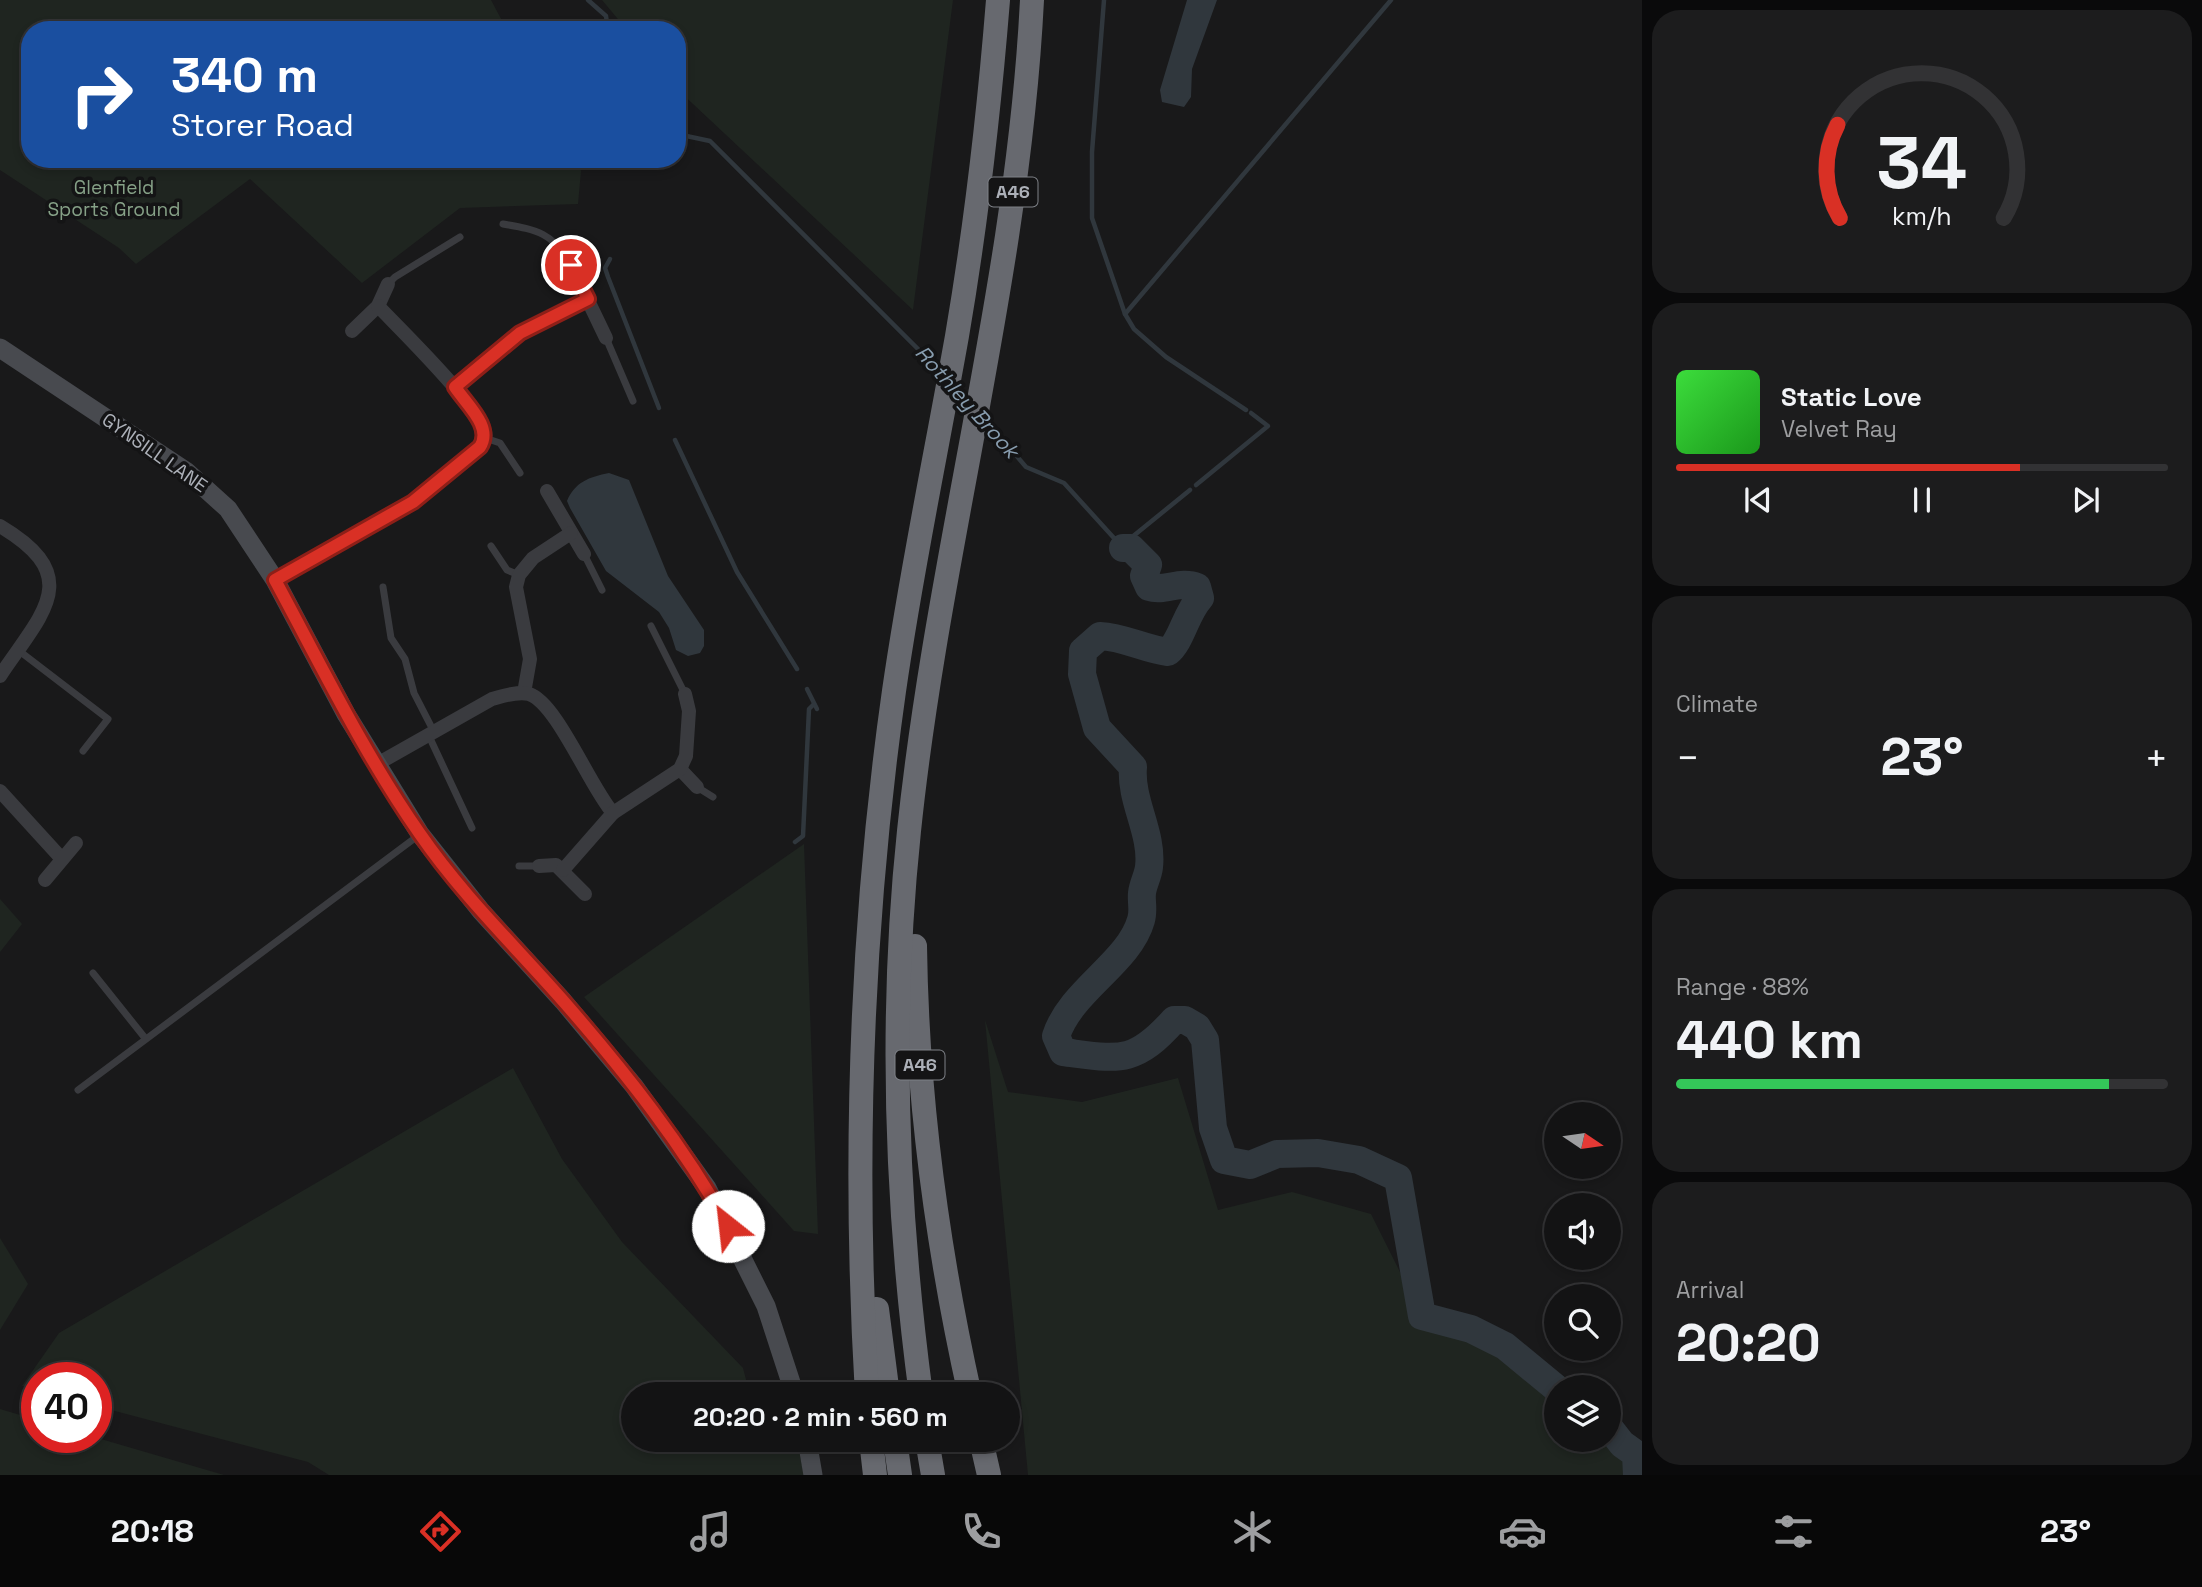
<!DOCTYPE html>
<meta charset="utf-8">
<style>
:root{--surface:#131314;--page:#1c1c1d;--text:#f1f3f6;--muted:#9d9ea0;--line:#323234;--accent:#d93025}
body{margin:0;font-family:"Space Grotesk",sans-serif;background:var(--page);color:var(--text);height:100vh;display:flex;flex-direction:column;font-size:26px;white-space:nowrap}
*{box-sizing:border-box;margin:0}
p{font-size:23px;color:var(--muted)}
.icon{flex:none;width:38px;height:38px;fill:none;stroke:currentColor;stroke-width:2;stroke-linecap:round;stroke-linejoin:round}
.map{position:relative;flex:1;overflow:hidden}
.sheet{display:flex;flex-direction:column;gap:10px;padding:10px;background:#0a0a0b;width:560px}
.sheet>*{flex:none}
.top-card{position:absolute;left:21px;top:21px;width:665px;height:147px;border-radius:28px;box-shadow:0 4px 10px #0003,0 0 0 2px var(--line);background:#1a4fa0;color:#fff;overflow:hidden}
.needle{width:46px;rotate:103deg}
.tools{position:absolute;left:1544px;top:1102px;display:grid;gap:14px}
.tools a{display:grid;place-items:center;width:77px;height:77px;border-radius:50%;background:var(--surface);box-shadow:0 4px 10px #0003,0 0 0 2px var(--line);font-size:35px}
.speed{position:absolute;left:21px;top:1362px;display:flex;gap:14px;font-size:35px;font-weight:700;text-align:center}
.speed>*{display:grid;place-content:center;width:91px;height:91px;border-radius:50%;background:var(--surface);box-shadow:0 4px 10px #0003,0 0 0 2px var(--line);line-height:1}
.speed .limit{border:10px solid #d22;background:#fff;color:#111}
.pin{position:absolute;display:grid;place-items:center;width:60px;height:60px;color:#fff;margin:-30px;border:4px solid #fff;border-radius:50%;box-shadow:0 2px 7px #0007}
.me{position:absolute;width:77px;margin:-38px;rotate:331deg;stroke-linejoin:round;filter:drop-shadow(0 0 5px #0008)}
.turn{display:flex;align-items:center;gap:24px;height:147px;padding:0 35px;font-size:32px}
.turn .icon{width:91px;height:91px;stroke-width:2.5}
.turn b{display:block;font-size:49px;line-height:60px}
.big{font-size:52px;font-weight:600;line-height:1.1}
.sheet .tile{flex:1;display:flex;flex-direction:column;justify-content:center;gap:10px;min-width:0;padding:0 24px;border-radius:28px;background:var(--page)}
.sheet .dial{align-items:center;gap:0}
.dial svg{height:182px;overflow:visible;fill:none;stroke:var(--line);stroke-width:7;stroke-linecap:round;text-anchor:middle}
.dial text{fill:var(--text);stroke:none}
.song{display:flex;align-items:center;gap:21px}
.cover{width:84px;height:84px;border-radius:10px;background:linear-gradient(135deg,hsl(120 70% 55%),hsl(120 70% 35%))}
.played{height:7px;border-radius:4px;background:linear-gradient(90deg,var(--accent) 70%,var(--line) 70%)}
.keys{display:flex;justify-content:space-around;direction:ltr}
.heat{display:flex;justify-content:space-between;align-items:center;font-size:38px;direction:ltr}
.charge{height:10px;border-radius:5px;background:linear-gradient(90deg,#34c759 88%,var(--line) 0)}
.trip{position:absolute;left:621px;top:1382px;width:399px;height:70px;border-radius:35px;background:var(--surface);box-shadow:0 4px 10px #0003,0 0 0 2px var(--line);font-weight:600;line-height:70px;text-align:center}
.tab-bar{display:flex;height:112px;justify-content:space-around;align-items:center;background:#080808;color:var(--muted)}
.tab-bar .icon{width:49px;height:49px}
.tab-bar .current{color:var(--accent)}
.tab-bar b{font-size:32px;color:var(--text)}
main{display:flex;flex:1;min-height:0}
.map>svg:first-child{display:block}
.green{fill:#1f2520}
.water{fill:#30373d}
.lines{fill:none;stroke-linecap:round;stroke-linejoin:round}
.stream{stroke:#30373d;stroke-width:4.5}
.river{stroke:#30373d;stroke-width:28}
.lane{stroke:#3a3b3f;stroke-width:7}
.street{stroke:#3a3b3f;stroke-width:14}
.secondary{stroke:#484a4f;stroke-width:19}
.highway{stroke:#67696f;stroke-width:24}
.route-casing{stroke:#8d1f18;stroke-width:18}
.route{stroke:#d93025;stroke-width:12}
.labels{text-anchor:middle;stroke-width:7;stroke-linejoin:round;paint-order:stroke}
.shield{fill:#141415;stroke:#7e8187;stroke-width:2}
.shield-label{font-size:18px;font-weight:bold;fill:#acb0b8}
.park-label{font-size:19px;fill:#86a187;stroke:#141415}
.street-label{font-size:19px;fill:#acb0b8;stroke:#141415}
.water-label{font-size:21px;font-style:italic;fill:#889daf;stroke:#141415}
</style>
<main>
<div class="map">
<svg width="1642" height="1475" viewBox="0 0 1642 1475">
<rect width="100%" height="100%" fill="#19191a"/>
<g class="green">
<polygon points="0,0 491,0 507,30 30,30 30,159 575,159 581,171 578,204 460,208 362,283 250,179 136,264 119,248 0,170"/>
<polygon points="602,0 953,0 913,310 677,89 677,30 627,30"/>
<polygon points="804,844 818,1234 794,1231 584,997"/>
<polygon points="0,899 22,924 0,952"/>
<polygon points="985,1020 1008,1092 1082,1102 1178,1078 1218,1210 1292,1192 1371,1214 1422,1316 1499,1343 1556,1389 1556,1440 1608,1440 1608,1431 1636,1454 1637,1475 1028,1475"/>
<polygon points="513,1068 562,1159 622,1242 743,1368 750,1395 634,1395 634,1440 797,1440 804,1475 329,1475 308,1462 96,1406 96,1377 37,1377 37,1390 22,1386 59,1333"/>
<polygon points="0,1238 28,1284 0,1330"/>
<polygon points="0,1409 37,1420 37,1437 94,1437 224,1475 0,1475"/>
</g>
<g class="water">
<polygon points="1187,0 1217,0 1192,69 1191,97 1184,107 1162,102 1160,90"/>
<path d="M609,473L629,480L668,576L704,630V646L700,653L688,656L676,650L669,628L659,612L606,571L570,508L567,501C575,482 589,477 609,473Z"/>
</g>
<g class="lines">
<g class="stream">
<polyline points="588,0 606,16 608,30"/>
<polyline points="1104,0 1092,152 1092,218 1125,314 1134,329 1166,357 1246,410"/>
<polyline points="677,134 710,141 941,372"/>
<polyline points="610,259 605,268 608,277 659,408"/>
<polyline points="1125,314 1391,0"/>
<polyline points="956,388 970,403"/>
<polyline points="985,419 1026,467 1064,483 1123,548"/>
<polyline points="675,440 737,572 797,669"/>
<polyline points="1196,485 1268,426 1251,413"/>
<polyline points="1121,546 1190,490"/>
<polyline points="807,689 817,709"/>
<polyline points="795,842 803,836 809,709 814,704"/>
</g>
<g class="river">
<path d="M1123,548H1131L1148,565L1144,576L1149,587C1165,592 1180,580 1197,587L1200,598C1186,613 1181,642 1168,652C1144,649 1124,637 1100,636L1083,651L1082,674L1097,728L1133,767C1130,801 1153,833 1149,867C1148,876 1143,884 1142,893C1141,901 1144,911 1141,920C1129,963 1071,990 1056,1036L1063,1052C1119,1059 1134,1065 1174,1020H1185L1197,1027L1205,1040L1213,1128L1224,1160L1250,1165L1277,1154L1318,1153L1359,1160L1398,1178L1422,1316L1471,1329L1505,1346L1556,1388"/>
<polyline points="1608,1426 1622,1444 1636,1454 1637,1475"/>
</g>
<g class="lane">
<path d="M503,224C538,230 553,233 571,265"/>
<polyline points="388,284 395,277 460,237"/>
<polyline points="606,338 633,401"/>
<polyline points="485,438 500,443 520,473"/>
<polyline points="491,546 507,570 519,575"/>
<polyline points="584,554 602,590"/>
<polyline points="383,587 391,638 405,659 414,693 433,730"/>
<polyline points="651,626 685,694"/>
<polyline points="18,650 108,719 83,751"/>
<polyline points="428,734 472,828"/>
<polyline points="697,787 713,797"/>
<polyline points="519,866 539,866"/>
<polyline points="93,973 145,1038"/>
<polyline points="78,1090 419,835"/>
</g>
<g class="street">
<polyline points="571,265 606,338"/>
<polyline points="352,331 378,306 388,284"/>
<polyline points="455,387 520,333 588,299"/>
<polyline points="547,491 584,554"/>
<path d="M0,526C86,577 42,613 0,676"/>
<path d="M275,580L413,502L480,447C483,442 487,438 485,432C480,407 399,328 378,306"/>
<polyline points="524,693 530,659 516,587 519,575 533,558 571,533"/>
<path d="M377,764L492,699C503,696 517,691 529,694C557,703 590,787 613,813"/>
<polyline points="680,769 697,787"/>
<polyline points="0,791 62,859"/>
<polyline points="539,866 556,865 585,894"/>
<polyline points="563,870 613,813 680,769 686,756 689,711 685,694"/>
<polyline points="45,880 76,843"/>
</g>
<g class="secondary">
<polyline points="0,348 187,472 228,509 275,580 346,714 420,834 481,911 563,1001 634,1086 707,1188 766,1306 795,1395"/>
<polyline points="807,1440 813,1475"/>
</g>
<g class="highway">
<path d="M915,946C917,1097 937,1247 970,1395"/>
<polyline points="877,1309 888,1395"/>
<path d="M867,1395C853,1160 861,924 894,691C911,572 936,454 957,336C976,225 989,112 998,0"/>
<path d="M921,1395C896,1207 889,1020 909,831C938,552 1018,281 1032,0"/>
<polyline points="871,1440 875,1475"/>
<polyline points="895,1440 900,1475"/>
<polyline points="927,1440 933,1475"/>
<polyline points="981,1440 989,1475"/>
</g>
</g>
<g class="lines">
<g class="route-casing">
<path id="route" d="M571,265L588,299L520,333L455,387C467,405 493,427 480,447L413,502L275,580C321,665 364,754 420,834C462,895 516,947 565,1003C626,1073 683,1145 728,1226"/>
</g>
<use href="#route" class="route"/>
</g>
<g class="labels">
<g class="shield">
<rect x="988.5" y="177.5" width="49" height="29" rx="5"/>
<rect x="895.5" y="1050.5" width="49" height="29" rx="5"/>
</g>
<g class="shield-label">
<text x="1013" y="198">A46</text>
<text x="920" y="1071">A46</text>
</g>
<g class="park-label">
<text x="114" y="194">Glenfield<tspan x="114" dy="22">Sports Ground</tspan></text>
</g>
<g class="street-label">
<text transform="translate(155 452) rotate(35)" y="7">GYNSILL LANE</text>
</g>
<g class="water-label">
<text transform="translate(967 402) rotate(48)" y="7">Rothley Brook</text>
</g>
</g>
</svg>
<div class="tools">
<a><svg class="needle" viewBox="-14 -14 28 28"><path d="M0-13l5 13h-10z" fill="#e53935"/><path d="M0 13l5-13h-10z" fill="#9d9ea0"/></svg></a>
<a><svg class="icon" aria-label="sound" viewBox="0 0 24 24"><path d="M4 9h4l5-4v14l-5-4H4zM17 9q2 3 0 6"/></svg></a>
<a><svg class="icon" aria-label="search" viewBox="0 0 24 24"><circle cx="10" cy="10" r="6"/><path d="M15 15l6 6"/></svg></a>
<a><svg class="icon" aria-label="layers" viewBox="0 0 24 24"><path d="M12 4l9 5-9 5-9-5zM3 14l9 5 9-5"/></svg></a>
</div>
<div class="speed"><div class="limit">40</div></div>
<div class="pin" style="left:571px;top:265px;background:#d93025"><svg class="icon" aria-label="arrive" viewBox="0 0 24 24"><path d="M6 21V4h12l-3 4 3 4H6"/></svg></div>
<svg class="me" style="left:728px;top:1226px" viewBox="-20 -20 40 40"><circle r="19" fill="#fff"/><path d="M0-13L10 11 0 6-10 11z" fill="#d93025"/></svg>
<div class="trip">20:20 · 2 min · 560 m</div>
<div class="top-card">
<div class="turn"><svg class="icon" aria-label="right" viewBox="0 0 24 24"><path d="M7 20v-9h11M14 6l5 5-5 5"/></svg><div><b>340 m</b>Storer Road</div></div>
</div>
</div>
<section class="sheet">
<div class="tile dial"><svg viewBox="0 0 100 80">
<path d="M14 69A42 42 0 1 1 86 69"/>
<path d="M14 69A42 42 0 0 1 13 28" stroke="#d93025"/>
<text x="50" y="56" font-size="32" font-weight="700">34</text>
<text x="50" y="72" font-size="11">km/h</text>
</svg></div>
<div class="tile">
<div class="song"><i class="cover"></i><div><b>Static Love</b><p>Velvet Ray</p></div></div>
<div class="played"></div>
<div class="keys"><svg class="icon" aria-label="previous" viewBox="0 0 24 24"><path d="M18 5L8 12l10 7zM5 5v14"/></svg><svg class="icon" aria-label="pause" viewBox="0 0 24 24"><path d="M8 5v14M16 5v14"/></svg><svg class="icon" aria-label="next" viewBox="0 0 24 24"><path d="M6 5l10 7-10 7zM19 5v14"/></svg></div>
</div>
<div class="tile"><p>Climate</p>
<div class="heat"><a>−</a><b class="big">23°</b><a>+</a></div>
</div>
<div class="tile"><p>Range · 88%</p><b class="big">440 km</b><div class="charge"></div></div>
<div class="tile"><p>Arrival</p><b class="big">20:20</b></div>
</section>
</main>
<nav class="tab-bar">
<b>20:18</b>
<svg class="icon current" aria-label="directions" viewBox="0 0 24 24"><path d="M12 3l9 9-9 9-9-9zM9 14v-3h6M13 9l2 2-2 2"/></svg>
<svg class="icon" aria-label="music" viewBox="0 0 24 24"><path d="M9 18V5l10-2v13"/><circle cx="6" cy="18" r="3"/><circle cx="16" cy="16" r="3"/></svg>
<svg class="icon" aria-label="phone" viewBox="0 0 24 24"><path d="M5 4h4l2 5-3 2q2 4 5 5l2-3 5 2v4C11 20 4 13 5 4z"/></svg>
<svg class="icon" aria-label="climate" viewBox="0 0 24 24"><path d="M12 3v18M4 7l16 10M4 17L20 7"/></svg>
<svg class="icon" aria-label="car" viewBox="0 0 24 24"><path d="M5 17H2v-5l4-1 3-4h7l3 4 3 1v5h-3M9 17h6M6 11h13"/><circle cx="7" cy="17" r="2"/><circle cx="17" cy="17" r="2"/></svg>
<svg class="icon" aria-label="filters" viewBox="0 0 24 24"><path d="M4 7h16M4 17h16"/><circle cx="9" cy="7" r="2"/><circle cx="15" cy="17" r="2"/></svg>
<b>23°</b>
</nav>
